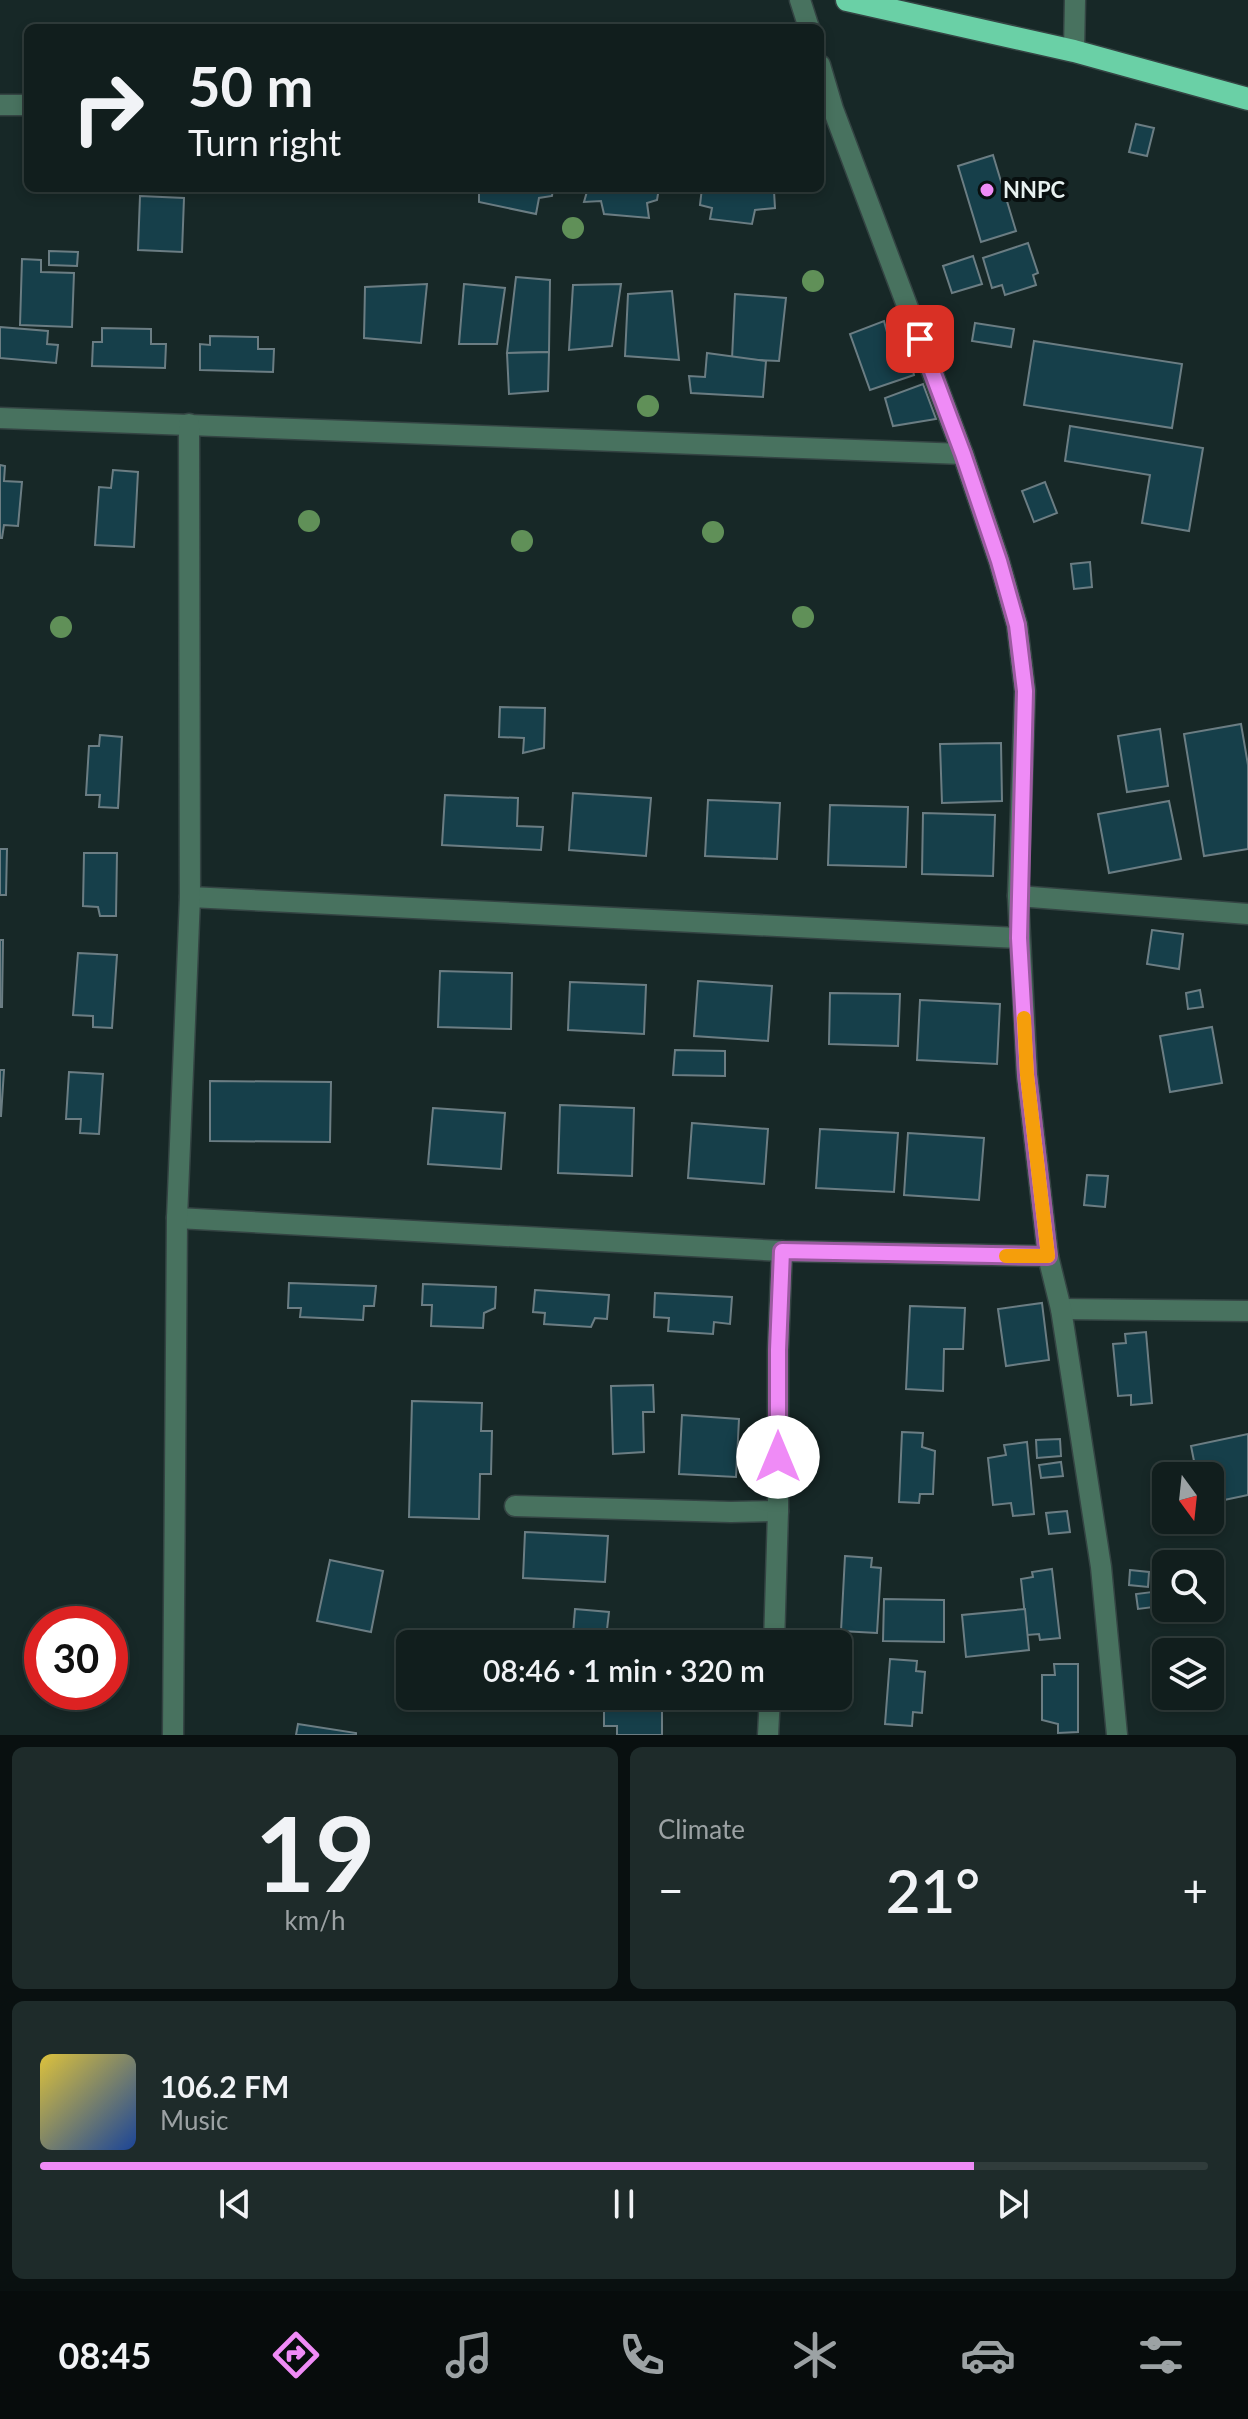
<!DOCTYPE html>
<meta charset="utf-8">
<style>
:root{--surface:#111e1d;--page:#1e2b2a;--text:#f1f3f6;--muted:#9ca2a4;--line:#303c3b;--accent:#ef8bf6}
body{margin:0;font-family:Lato,sans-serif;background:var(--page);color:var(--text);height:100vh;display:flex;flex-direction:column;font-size:30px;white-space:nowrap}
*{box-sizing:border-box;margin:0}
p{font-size:26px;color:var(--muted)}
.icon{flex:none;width:44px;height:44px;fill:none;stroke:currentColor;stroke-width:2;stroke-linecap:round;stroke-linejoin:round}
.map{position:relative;height:1735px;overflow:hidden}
.drawer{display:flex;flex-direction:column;gap:12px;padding:12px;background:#091010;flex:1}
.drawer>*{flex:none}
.guide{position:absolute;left:24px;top:24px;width:800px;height:168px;border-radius:12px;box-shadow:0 4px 12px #0003,0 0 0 2px var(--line);background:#111e1d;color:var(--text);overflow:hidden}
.needle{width:52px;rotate:165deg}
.controls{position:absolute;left:1152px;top:1462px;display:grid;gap:16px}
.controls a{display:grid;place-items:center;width:72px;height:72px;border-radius:12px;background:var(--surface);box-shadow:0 4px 12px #0003,0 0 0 2px var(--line);font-size:40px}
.speed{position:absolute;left:24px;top:1606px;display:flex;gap:16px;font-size:40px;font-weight:700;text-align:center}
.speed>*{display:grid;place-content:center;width:104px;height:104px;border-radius:50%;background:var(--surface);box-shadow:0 4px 12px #0003,0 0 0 2px var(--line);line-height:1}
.speed .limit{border:12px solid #d22;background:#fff;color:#111}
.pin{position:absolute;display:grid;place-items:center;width:68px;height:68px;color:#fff;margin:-34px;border-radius:16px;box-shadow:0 4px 12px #0006}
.me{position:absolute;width:88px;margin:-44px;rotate:0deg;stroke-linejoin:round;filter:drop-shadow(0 0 6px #0008)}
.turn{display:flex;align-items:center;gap:28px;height:168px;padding:0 32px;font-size:36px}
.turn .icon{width:104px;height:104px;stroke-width:2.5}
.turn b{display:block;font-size:56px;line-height:68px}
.big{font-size:60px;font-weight:600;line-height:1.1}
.drawer .widget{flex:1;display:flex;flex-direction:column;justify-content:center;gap:12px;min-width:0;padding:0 28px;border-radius:12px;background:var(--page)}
.drawer .dial{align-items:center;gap:0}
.dial b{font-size:104px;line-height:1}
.song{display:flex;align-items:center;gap:24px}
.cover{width:96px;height:96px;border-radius:12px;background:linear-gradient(135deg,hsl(50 70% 55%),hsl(220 70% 35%))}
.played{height:8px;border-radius:4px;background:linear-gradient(90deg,var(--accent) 80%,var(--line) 80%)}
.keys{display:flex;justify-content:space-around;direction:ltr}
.heat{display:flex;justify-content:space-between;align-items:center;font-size:44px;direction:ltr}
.drawer .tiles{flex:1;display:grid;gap:12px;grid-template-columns:1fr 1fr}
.widget:last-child{grid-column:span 2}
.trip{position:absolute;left:396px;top:1630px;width:456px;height:80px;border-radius:12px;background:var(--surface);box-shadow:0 4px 12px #0003,0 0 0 2px var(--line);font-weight:600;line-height:80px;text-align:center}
.dock{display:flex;height:128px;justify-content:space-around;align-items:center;background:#070c0c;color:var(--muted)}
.dock .icon{width:56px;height:56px}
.dock .on{color:var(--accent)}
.dock b{font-size:36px;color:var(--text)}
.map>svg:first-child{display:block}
.building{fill:#163f4a;stroke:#6b7d83;stroke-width:2}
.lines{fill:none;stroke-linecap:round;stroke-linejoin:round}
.minor-casing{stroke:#344443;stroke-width:23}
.tertiary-casing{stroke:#344443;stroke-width:23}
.trunk-casing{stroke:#344443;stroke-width:25}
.minor{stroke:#48725f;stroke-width:20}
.tertiary{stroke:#48725f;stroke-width:20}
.trunk{stroke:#6ad0a6;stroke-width:22}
.tree{fill:#609058}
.route-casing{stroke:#9b5aa0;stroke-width:20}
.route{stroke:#ef8bf6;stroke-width:14}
.slow{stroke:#f59e0b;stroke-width:14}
.poi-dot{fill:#ef8bf6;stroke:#080f0f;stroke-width:3}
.labels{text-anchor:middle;stroke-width:8;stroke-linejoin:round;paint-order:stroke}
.poi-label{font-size:22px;font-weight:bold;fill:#e7f1f0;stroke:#080f0f;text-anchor:start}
</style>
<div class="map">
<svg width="1248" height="1735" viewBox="0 0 1248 1735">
<rect width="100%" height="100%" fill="#172827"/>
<g class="building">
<polygon points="1136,124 1154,128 1147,156 1129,152"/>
<polygon points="993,155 1016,231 981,242 958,166"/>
<polygon points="479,188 553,188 552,196 539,198 536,214 479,202"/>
<polygon points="588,188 659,188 657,200 647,203 649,218 604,214 601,201 584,202"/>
<polygon points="702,188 774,191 775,208 755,210 752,224 710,219 712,208 700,205"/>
<polygon points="140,196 184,198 182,252 138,250"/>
<polygon points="1028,243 1038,273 1033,275 1036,285 1005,295 1002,285 992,288 983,258"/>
<polygon points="49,251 78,252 77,266 49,265"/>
<polygon points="973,256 982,284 952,293 943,266"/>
<polygon points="22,259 41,260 41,272 74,273 72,327 20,325"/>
<polygon points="516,277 550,280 549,352 507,353"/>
<polygon points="427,284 421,343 364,338 365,287"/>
<polygon points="464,284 505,288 497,344 459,344"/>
<polygon points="621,284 612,346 569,350 573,285"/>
<polygon points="672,291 679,360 625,356 628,294"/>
<polygon points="735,294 786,298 779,361 732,359"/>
<polygon points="884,321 894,358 909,354 914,375 870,390 850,334"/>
<polygon points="975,323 1014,329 1011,347 972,341"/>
<polygon points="0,327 48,331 47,344 58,345 56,363 0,358"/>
<polygon points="102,328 151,329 151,344 166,344 165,368 92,366 93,342 102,342"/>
<polygon points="210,336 258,337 258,349 274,349 273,372 200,370 200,344 210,345"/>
<polygon points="1034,341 1182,364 1172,428 1024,405"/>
<polygon points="549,352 548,391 509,394 507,353"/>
<polygon points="707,353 766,361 763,397 691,393 689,376 705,377"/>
<polygon points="923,384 936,419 893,426 885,398"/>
<polygon points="1070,426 1203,448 1189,531 1142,523 1150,475 1065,461"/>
<polygon points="0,465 5,466 4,481 22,482 18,526 4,525 2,538 0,538"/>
<polygon points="113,470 138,472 134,547 95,545 99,487 111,488"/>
<polygon points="1045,482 1057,513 1034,522 1022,491"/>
<polygon points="1090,562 1092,587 1074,589 1071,564"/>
<polygon points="500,707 545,708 544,748 523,753 524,738 499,737"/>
<polygon points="1241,724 1248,765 1248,849 1204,856 1184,734"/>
<polygon points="1160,729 1168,786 1127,792 1118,736"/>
<polygon points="100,735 122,737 118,808 99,807 100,795 86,795 89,746 99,746"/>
<polygon points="1001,743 1002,801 942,803 940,744"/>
<polygon points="573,793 651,798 646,856 569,850"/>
<polygon points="445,795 518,798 517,826 543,827 541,850 442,845"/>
<polygon points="708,800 780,803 777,859 705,856"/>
<polygon points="1169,801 1181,859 1109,873 1098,814"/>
<polygon points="830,805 908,807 906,867 828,865"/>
<polygon points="923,813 995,815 993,876 922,874"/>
<polygon points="0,849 7,849 6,895 0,895"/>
<polygon points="84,853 117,853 116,916 100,916 98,907 83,906"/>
<polygon points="1152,930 1183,934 1179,969 1147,964"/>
<polygon points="0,940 3,940 2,1007 0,1007"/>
<polygon points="78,953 117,955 112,1028 93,1027 93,1016 73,1015"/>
<polygon points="440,971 512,973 511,1029 438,1027"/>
<polygon points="698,981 772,986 768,1041 694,1036"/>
<polygon points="570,982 646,985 644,1034 568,1030"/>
<polygon points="1200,990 1203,1007 1188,1009 1186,993"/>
<polygon points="830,993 900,994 898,1046 829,1044"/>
<polygon points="920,1000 1000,1004 997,1064 917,1060"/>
<polygon points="1212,1027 1222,1083 1170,1092 1160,1036"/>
<polygon points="675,1050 725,1051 725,1076 673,1075"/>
<polygon points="0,1070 4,1070 1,1116 0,1116"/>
<polygon points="69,1072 103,1074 99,1134 80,1133 81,1119 66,1119"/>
<polygon points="210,1081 331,1082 330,1142 210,1141"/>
<polygon points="560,1105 634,1108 632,1176 558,1173"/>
<polygon points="433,1108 505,1113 501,1169 428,1164"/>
<polygon points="692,1123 768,1129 764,1184 688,1178"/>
<polygon points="820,1129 898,1133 894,1192 816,1188"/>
<polygon points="908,1133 984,1138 979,1200 904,1195"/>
<polygon points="1087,1175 1108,1176 1105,1207 1084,1205"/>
<polygon points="289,1283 376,1286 374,1306 364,1306 363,1320 300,1317 301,1308 288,1308"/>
<polygon points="423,1284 496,1287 495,1308 484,1313 483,1328 431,1326 432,1305 422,1305"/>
<polygon points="535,1290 609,1295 607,1319 595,1318 591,1327 544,1324 545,1313 533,1312"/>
<polygon points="655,1293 732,1297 730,1324 714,1322 713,1334 668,1331 669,1318 654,1317"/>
<polygon points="1042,1303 1049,1360 1006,1366 998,1309"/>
<polygon points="910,1306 965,1308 963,1349 944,1349 943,1391 906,1389"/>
<polygon points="1146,1332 1152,1403 1131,1405 1131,1395 1118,1396 1113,1344 1126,1343 1125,1334"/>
<polygon points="653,1385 654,1412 643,1412 644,1452 613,1454 611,1386"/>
<polygon points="412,1401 482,1403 481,1431 492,1431 491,1474 480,1474 479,1519 409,1517"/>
<polygon points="682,1415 739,1419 736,1477 679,1474"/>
<polygon points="902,1432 923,1433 922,1447 935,1451 933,1494 920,1494 919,1503 899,1502"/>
<polygon points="1248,1434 1248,1495 1210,1503 1210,1476 1197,1476 1191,1446"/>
<polygon points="1060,1439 1061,1456 1037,1458 1036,1440"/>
<polygon points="1027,1442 1034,1514 1013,1516 1011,1503 993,1505 988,1458 1006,1455 1004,1445"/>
<polygon points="1061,1462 1063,1476 1041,1478 1039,1465"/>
<polygon points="1067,1511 1070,1532 1049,1534 1046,1513"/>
<polygon points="525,1532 608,1536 605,1582 523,1578"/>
<polygon points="845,1556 872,1558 871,1567 881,1568 877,1633 841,1631"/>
<polygon points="330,1560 383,1571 371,1632 317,1621"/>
<polygon points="1052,1569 1060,1638 1040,1640 1039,1634 1027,1635 1021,1579 1033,1577 1032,1572"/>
<polygon points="1130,1570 1149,1572 1148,1587 1129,1585"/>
<polygon points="1152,1592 1154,1607 1138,1609 1136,1594"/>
<polygon points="884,1599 944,1600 944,1642 883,1641"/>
<polygon points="575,1609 609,1612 606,1638 573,1634"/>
<polygon points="1025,1609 1029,1650 966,1657 962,1615"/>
<polygon points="890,1659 917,1661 916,1671 925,1672 922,1713 913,1712 912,1726 885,1724"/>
<polygon points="1054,1664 1078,1664 1078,1732 1058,1733 1058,1724 1042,1720 1042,1675 1055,1675"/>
<polygon points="617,1696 662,1696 662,1735 617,1735 617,1726 604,1726 604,1706 618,1706"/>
<polygon points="298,1724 356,1733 356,1735 296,1735"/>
</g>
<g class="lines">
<g class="minor-casing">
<g id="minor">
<polyline points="1074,51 1075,0"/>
<polyline points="0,105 28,105"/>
<polyline points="0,418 963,454"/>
<polyline points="1018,896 1248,914"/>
<polyline points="190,897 1019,938"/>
<polyline points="177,1218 782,1251 1048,1256"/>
<polyline points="1061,1309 1248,1311"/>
<polyline points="515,1506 731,1512 778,1511"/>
<polyline points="774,1644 778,1511 778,1350 782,1251"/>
<polyline points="173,1735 177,1218 190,897 189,424"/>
<polyline points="768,1735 770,1696"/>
</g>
</g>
<g class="tertiary-casing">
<g id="tertiary">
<polyline points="800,0 809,28"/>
<polyline points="820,65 833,109 963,454 999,561 1017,625 1025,691 1018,896 1027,1075 1048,1256 1061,1309 1101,1567 1117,1735"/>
</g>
</g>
<g class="trunk-casing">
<polyline id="trunk" points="847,0 1074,51 1248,99"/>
</g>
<use href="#minor" class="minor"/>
<use href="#tertiary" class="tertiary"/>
<use href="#trunk" class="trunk"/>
</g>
<g class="tree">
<circle cx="573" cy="228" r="11"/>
<circle cx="813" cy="281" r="11"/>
<circle cx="648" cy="406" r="11"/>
<circle cx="309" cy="521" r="11"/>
<circle cx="713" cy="532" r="11"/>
<circle cx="522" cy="541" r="11"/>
<circle cx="803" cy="617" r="11"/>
<circle cx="61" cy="627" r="11"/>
</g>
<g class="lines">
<g class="route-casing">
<polyline id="route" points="778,1457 778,1350 782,1251 1048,1256 1027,1075 1019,938 1025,691 1017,625 999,561 963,454 920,339"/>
</g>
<use href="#route" class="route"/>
<polyline class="slow" points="1006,1256 1048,1256 1027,1075 1024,1018"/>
</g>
<circle class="poi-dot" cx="987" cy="190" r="8"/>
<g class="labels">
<g class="poi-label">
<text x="1003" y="198">NNPC</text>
</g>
</g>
</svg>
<div class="controls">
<a><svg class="needle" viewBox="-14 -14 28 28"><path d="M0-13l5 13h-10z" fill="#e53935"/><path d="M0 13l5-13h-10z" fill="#9ca2a4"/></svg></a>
<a><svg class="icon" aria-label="search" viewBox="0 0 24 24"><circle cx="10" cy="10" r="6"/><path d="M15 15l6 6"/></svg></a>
<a><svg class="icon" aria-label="layers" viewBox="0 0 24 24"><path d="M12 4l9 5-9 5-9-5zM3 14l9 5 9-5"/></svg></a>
</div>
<div class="speed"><div class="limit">30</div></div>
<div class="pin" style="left:920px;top:339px;background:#d93025"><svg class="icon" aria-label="arrive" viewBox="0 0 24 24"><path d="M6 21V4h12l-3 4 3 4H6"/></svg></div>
<svg class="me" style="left:778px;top:1457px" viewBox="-20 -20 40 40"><circle r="19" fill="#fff"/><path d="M0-13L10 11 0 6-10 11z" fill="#ef8bf6"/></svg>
<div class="trip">08:46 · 1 min · 320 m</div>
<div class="guide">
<div class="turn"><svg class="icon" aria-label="right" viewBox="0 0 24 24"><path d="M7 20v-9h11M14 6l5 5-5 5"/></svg><div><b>50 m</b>Turn right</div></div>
</div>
</div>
<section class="drawer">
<div class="tiles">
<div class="widget dial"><b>19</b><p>km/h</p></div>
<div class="widget"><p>Climate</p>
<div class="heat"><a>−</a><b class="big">21°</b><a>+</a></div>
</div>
<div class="widget">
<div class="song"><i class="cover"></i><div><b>106.2 FM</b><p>Music</p></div></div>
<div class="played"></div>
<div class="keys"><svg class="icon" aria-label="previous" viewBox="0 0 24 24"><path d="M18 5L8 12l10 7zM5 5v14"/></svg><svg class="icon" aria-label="pause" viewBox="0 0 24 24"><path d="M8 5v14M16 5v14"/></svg><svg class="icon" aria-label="next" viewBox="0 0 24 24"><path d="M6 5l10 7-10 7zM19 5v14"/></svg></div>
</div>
</div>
</section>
<nav class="dock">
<b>08:45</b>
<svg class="icon on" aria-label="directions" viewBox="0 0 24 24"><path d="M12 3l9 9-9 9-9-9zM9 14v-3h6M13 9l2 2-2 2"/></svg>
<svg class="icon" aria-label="music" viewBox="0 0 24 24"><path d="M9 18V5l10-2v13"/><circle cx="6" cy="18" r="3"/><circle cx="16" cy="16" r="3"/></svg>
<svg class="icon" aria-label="phone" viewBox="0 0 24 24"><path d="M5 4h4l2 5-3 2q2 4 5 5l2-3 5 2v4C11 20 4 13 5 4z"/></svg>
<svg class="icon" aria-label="climate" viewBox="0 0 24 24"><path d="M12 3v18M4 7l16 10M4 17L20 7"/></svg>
<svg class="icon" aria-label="car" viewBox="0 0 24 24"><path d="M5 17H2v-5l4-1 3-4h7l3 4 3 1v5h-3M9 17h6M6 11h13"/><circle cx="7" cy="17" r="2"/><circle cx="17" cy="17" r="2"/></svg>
<svg class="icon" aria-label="filters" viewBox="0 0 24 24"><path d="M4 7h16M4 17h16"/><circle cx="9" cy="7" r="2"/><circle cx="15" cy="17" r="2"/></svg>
</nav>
